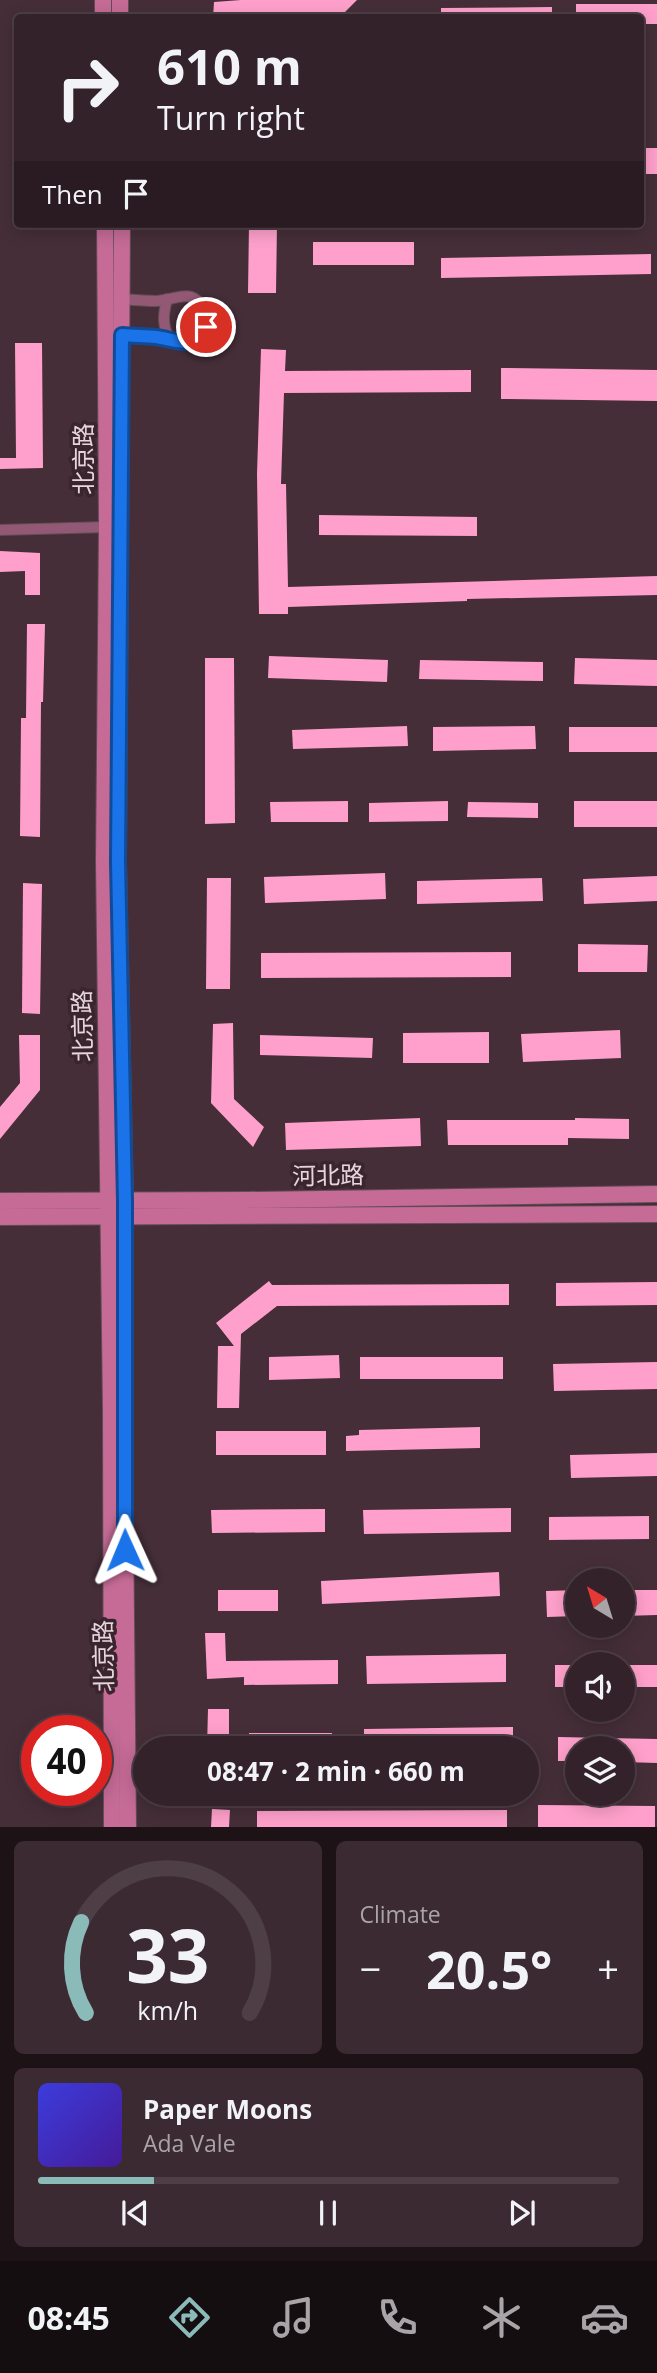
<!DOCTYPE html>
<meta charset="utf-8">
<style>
:root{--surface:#34222a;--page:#3c2a32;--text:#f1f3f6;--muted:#a9a4a8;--line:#4e3f47;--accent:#8bbbb9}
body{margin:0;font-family:"Open Sans","Noto Sans SC",sans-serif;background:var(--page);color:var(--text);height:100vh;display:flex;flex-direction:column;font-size:26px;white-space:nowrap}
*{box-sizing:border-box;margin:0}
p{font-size:23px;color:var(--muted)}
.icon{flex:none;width:38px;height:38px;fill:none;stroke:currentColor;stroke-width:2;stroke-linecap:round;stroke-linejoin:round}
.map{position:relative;height:1827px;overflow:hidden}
.side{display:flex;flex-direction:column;gap:14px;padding:14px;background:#1d1317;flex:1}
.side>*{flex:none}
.banner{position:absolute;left:14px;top:14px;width:630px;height:214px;border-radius:7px;box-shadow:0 4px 18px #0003,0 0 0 2px var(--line);background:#34222a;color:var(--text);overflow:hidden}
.needle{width:46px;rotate:322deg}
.controls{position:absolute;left:565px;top:1568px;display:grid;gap:14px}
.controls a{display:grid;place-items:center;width:70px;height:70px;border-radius:50%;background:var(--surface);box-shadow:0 4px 18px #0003,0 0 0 2px var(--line);font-size:35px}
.speed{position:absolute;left:21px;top:1715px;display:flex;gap:14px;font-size:35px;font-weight:700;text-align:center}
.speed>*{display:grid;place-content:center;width:91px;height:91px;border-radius:50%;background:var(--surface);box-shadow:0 4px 18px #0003,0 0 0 2px var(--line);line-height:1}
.speed .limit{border:10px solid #d22;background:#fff;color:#111}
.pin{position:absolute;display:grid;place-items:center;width:60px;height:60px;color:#fff;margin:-30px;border:4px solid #fff;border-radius:50%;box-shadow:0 2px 7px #0007}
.me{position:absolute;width:77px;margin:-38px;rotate:359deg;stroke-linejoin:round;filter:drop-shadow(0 0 5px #0008)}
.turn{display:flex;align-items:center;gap:24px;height:147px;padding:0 28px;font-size:32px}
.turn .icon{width:91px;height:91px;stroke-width:2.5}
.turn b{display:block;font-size:49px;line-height:60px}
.then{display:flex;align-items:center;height:66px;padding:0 28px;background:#0003;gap:14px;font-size:26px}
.big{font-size:52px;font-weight:700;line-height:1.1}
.side .tile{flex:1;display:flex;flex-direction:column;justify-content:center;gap:10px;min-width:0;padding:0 24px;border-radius:10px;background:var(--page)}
.side .dial{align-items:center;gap:0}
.dial svg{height:182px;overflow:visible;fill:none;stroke:var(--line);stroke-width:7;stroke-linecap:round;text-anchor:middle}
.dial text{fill:var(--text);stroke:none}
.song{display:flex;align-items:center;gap:21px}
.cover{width:84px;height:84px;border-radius:10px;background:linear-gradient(135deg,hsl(240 70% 55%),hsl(260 70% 35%))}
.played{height:7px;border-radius:4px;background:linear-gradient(90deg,var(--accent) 20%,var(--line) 20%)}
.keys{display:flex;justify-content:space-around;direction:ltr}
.heat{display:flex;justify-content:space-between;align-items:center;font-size:38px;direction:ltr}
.side .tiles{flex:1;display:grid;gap:14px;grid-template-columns:1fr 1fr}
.tile:last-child{grid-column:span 2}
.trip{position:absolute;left:133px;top:1736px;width:406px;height:70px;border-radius:35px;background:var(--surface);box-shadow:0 4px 18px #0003,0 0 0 2px var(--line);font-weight:700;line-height:70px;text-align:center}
.tabs{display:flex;height:112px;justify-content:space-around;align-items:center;background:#150e11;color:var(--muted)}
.tabs .icon{width:49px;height:49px}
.tabs .selected{color:var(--accent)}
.tabs b{font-size:32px;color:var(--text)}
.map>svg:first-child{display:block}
.building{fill:#fea0cb}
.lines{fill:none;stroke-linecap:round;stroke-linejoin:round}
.street-casing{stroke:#624c56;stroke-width:12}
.secondary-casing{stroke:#624c56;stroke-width:18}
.street{stroke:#935974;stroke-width:10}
.secondary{stroke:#c56b96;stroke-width:16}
.route-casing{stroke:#114b97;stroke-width:18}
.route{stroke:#1a73e8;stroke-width:12}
.labels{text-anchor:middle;stroke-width:7;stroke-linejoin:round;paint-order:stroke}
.street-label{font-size:24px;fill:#e6d6dc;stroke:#3a242e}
</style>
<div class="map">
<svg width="657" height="1827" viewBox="0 0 657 1827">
<rect width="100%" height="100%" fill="#452e38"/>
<g class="building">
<polygon points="241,0 357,0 339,18 213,18 214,2"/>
<polygon points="576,4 657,4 657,24 640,24 640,18 576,18"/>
<polygon points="552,7 552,18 441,18 441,8"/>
<rect x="645" y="148" width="12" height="26"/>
<polygon points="249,224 277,224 276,293 248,293"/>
<rect x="313" y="242" width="101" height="23"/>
<polygon points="651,254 651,274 441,278 441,258"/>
<polygon points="15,343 42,343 43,468 0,469 0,458 16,458"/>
<polygon points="261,349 286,350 285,371 471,370 471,392 284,393 281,484 286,484 288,587 657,576 657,595 467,599 467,601 288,607 288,614 259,614 257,474"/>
<polygon points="501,368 657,370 657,401 501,399"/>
<polygon points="319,515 477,517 477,536 319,535"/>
<polygon points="0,551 40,553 40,595 25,595 25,571 0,572"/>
<polygon points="27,624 45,624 43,702 41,702 40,837 20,836 21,718 26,718"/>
<polygon points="269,656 388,660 387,682 268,678"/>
<polygon points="205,658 234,658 235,823 205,824"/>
<polygon points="575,658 657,660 657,686 574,684"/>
<polygon points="420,660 543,662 543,681 419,679"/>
<polygon points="407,726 408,746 293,749 292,730"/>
<polygon points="535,726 536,749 433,751 433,727"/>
<rect x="569" y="727" width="88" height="25"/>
<polygon points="348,801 348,822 271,822 270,802"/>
<polygon points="448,801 448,821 369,822 369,803"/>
<rect x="574" y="801" width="83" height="26"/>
<polygon points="468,802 538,803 538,818 467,817"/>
<polygon points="385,873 386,899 265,903 264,877"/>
<polygon points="657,876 657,901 584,904 583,879"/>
<polygon points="207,878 231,878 230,989 206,989"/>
<polygon points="542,878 543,901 417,904 417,881"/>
<polygon points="23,883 42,884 40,1014 22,1013"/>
<polygon points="578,944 648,945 647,972 578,972"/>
<polygon points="511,952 511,977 261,978 261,953"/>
<polygon points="233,1023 234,1099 264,1127 253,1147 211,1103 213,1024"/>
<polygon points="620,1030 621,1058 523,1062 521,1034"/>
<polygon points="489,1032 489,1063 403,1063 403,1033"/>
<polygon points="19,1035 40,1035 40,1090 0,1139 0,1107 20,1083"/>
<polygon points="260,1035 373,1038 372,1058 260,1055"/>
<polygon points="420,1118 421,1146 286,1150 285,1123"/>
<polygon points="575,1118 629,1119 629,1139 568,1138 568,1145 448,1145 447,1120 575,1120"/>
<polygon points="269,1281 272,1285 509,1284 509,1305 277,1306 241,1334 239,1408 217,1408 218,1346 234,1346 216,1323"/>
<polygon points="657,1282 657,1305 556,1306 556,1283"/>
<polygon points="339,1355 340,1378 269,1380 269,1357"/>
<rect x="360" y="1357" width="143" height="22"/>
<polygon points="657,1362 657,1389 554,1391 553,1364"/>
<polygon points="480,1427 480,1448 346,1451 346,1436 359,1435 359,1430"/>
<rect x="216" y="1431" width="110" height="24"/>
<polygon points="657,1453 657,1476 571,1478 570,1455"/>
<polygon points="511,1508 511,1532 364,1534 363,1510"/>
<polygon points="325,1509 325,1532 212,1533 211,1510"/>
<polygon points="649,1516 649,1539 549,1540 549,1517"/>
<polygon points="499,1572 500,1596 322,1604 321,1581"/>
<rect x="218" y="1590" width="60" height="21"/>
<polygon points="578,1590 578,1616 547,1617 546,1591"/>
<polygon points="623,1590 657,1590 657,1615 623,1616"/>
<polygon points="205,1633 225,1633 226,1661 338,1660 338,1684 244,1685 244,1677 207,1679"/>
<polygon points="506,1654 506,1682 367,1684 366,1656"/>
<rect x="555" y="1665" width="23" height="22"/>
<rect x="623" y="1665" width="34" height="22"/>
<polygon points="208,1709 229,1709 229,1748 207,1748"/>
<polygon points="513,1727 513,1748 364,1748 364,1729"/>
<rect x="249" y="1733" width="83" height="15"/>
<polygon points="558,1737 657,1739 657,1763 623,1762 623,1748 578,1748 578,1761 558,1761"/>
<polygon points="538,1805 655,1806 655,1827 538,1827"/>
<polygon points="212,1809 230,1810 229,1827 211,1827"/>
<polygon points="507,1810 507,1827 257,1827 257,1811"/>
</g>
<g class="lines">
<g class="street-casing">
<g id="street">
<path d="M167,299C163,315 162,325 170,340"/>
<path d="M122,335C135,336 149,336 161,338C189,343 203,347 208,313C191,286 181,299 157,301C146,301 134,300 122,299"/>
<polyline points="0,530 107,527"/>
</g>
</g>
<g class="secondary-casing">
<g id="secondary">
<polyline points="103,0 103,18"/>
<polyline points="120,0 120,18"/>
<polyline points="105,224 107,527 104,862 111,1411 112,1827"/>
<polyline points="122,224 118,862 125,1201 124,1411 128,1827"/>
<polyline points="0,1201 247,1200 657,1194"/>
<polyline points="0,1217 657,1214"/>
</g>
</g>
<use href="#street" class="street"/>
<use href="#secondary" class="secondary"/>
</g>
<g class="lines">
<g class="route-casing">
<path id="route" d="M125,1550V1201L118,862L122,335C134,336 145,336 156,337C178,340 192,351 206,327"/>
</g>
<use href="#route" class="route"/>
</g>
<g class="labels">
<g class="street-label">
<text transform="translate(84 459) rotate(-90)" y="8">北京路</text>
<text transform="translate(83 1026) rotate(-91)" y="8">北京路</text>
<text transform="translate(328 1176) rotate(-1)" y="8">河北路</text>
<text transform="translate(104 1656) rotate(-91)" y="8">北京路</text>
</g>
</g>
</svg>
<div class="controls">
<a><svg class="needle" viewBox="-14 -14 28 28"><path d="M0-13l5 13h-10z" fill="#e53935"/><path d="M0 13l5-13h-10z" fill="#a9a4a8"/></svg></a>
<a><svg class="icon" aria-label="sound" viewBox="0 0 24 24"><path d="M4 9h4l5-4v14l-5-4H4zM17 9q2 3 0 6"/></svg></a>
<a><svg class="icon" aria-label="layers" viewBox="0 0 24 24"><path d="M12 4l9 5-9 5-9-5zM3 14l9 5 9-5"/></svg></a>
</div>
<div class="speed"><div class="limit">40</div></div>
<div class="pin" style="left:206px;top:327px;background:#d93025"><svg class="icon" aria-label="arrive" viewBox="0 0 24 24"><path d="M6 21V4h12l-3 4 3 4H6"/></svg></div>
<svg class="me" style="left:125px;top:1550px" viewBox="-20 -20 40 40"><path d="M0-17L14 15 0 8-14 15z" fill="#1a73e8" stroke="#fff" stroke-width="4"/></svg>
<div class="trip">08:47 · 2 min · 660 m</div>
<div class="banner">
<div class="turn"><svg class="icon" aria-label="right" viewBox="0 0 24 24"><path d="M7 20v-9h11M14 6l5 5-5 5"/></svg><div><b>610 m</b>Turn right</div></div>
<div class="then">Then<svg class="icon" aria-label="arrive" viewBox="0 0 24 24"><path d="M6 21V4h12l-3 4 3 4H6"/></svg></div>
</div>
</div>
<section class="side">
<div class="tiles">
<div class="tile dial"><svg viewBox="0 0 100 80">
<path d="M14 69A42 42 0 1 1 86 69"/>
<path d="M14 69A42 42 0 0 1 12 29" stroke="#8bbbb9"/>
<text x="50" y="56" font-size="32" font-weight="700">33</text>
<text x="50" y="72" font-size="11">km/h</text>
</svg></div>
<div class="tile"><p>Climate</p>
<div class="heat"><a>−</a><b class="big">20.5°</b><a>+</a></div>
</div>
<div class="tile">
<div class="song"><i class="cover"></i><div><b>Paper Moons</b><p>Ada Vale</p></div></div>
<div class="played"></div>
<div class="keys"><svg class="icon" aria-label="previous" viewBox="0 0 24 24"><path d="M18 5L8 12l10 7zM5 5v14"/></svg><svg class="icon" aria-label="pause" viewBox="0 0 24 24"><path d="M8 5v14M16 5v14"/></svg><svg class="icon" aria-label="next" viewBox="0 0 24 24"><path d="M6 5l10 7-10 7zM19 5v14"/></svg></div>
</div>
</div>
</section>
<nav class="tabs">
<b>08:45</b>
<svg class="icon selected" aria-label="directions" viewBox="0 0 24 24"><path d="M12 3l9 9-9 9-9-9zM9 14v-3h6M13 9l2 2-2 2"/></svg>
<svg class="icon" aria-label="music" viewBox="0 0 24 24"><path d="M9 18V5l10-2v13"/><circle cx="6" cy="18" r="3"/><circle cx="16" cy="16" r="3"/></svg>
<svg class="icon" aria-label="phone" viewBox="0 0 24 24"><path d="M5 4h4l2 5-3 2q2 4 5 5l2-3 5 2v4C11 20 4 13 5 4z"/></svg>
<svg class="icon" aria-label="climate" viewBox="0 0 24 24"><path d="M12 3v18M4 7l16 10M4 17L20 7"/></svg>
<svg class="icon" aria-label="car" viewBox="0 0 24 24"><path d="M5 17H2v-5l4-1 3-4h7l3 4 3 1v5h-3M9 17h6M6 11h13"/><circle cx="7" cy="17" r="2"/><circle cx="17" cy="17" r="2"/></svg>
</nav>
